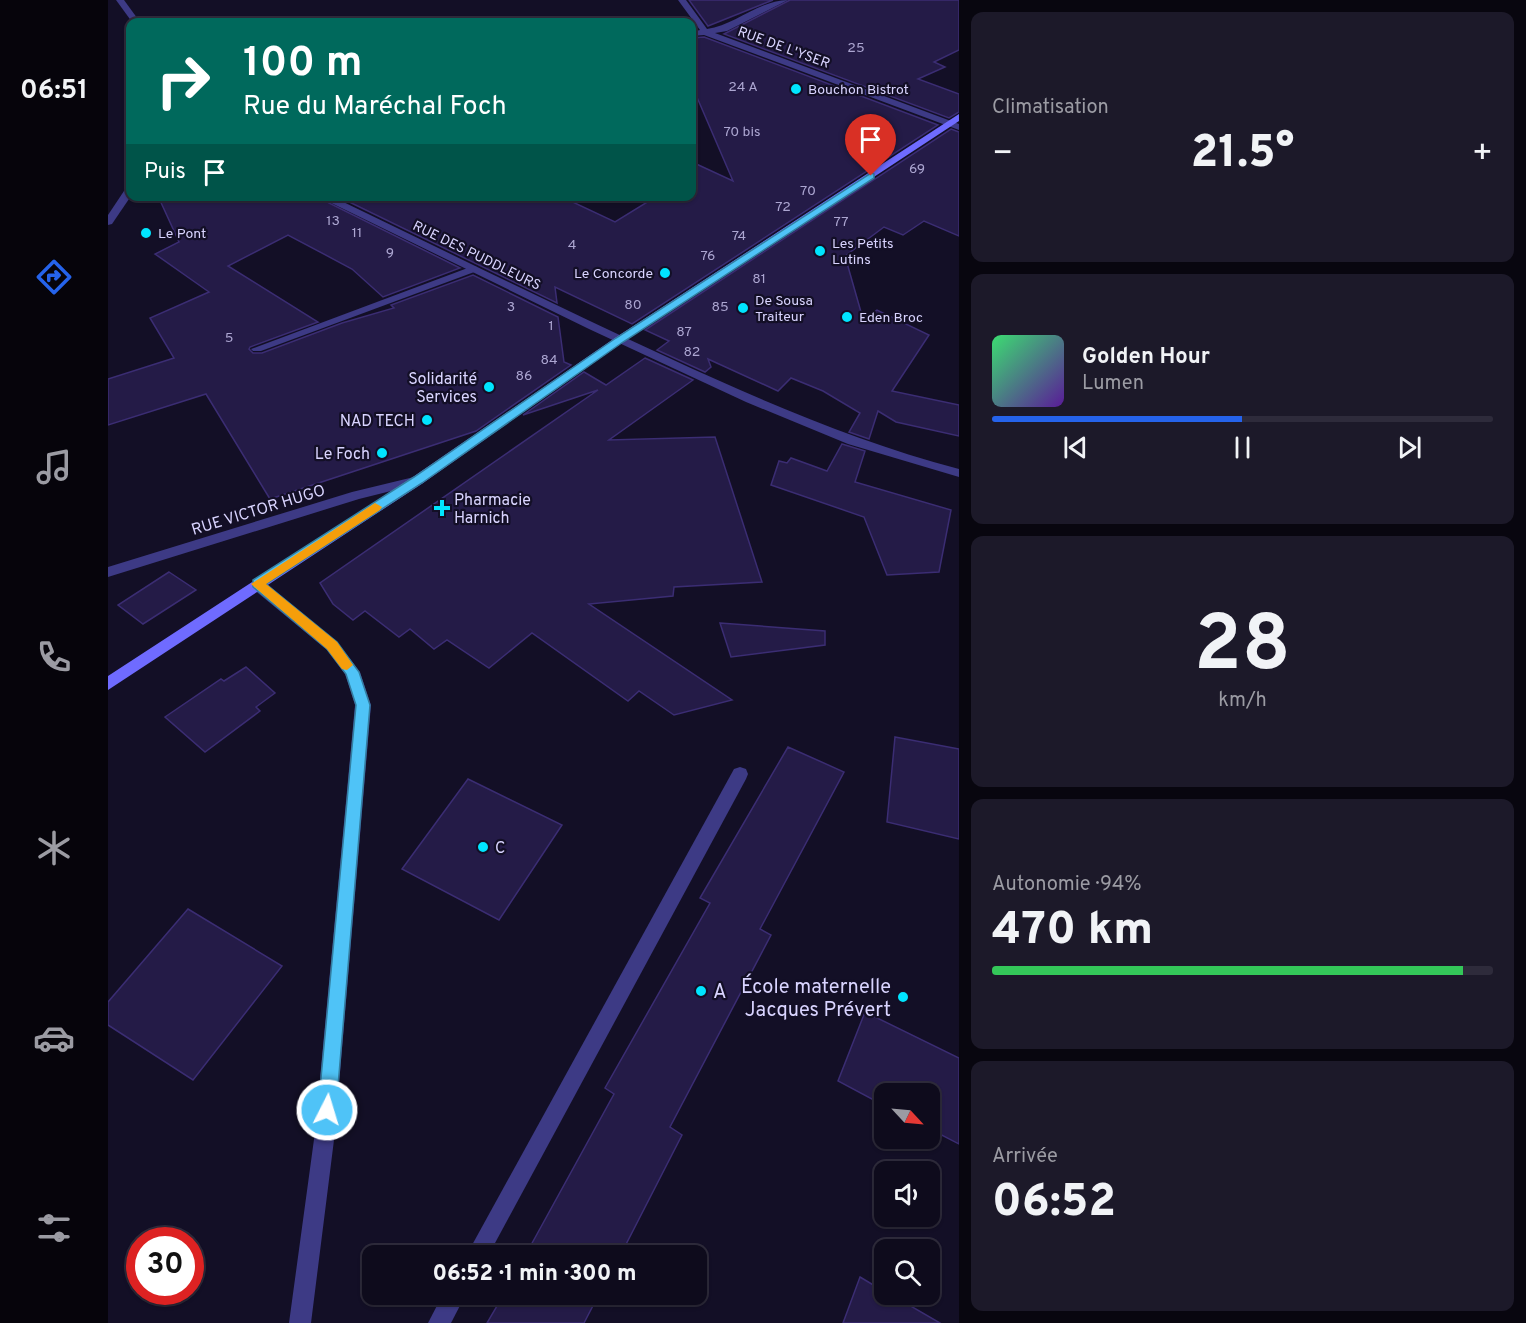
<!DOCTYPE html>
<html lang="fr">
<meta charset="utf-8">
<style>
:root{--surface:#0e0b1c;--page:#1c1929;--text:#f1f3f6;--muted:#9b9ba3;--line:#2e2b3b;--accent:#2563eb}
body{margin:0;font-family:Overpass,sans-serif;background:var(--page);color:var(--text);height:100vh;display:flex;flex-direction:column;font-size:22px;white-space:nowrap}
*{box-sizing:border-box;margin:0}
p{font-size:20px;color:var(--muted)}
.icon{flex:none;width:33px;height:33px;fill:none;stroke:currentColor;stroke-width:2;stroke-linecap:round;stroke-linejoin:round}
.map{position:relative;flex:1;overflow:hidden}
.details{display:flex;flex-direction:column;gap:12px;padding:12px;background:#08060f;width:567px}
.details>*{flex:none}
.guide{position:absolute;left:18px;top:18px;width:570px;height:183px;border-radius:12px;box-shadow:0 2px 4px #0004,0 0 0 2px var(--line);background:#00695c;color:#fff;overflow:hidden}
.needle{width:39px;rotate:116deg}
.fabs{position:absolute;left:766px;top:1083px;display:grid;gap:12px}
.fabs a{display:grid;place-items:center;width:66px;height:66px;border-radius:12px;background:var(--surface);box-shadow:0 2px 4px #0004,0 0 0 2px var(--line);font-size:30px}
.speed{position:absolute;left:18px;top:1227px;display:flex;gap:12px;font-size:30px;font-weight:700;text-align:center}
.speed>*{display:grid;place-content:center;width:78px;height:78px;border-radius:50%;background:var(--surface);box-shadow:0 2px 4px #0004,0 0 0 2px var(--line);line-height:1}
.speed .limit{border:9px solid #d22;background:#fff;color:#111}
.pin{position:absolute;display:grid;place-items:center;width:51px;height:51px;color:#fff;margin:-62px -26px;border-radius:50% 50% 50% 0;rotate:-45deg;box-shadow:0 0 6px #0007}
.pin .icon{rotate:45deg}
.me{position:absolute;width:66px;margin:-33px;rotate:5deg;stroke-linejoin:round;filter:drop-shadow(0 0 4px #0008)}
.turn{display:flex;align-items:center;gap:21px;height:126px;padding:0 18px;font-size:27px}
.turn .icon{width:78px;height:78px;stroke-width:2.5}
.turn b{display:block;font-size:42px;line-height:51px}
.then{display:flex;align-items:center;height:57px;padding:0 18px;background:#0003;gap:12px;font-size:22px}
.big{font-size:45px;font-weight:800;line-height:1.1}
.details .widget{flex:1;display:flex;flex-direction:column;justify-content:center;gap:9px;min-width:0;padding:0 21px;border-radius:12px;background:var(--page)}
.details .dial{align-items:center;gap:0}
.dial b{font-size:78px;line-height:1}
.song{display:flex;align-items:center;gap:18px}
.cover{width:72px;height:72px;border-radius:9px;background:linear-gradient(135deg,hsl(140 70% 55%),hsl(270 70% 35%))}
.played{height:6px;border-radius:3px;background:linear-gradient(90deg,var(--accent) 50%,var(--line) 50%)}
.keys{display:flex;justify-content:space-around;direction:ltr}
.heat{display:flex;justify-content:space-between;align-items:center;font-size:33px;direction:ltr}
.charge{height:9px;border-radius:4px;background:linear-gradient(90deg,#34c759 94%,var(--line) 0)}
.trip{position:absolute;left:254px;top:1245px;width:345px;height:60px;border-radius:12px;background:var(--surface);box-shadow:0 2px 4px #0004,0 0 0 2px var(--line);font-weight:800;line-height:60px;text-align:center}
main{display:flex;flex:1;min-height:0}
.menu{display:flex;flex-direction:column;width:108px;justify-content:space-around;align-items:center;background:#06040b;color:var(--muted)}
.menu .icon{width:42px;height:42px}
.menu .active{color:var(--accent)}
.menu b{font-size:27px;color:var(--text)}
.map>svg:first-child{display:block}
.building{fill:#241b47;stroke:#3b2d73;stroke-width:1.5}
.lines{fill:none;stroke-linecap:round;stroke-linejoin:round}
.service{fill:#3d3a85;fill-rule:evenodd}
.minor{fill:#3d3a85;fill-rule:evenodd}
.secondary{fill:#6f6bff;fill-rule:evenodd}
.route{fill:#4fc3f7;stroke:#337fa1;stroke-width:1.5}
.slow{fill:#f59e0b}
.poi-dot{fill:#00e5ff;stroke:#130f26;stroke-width:2}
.labels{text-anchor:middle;stroke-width:4.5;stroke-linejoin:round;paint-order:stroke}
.far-street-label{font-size:14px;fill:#d9d4ff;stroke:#130f26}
.number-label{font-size:14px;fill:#aca6d1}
.far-poi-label{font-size:14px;fill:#d9d4ff;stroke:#130f26;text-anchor:start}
.poi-label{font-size:16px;fill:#d9d4ff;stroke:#130f26;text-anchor:end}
.street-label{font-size:16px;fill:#d9d4ff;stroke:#130f26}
.near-poi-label{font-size:20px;fill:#d9d4ff;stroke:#130f26;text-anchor:end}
</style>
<main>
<nav class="menu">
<b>06:51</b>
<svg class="icon active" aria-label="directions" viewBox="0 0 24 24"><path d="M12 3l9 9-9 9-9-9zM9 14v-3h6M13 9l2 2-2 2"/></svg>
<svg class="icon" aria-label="music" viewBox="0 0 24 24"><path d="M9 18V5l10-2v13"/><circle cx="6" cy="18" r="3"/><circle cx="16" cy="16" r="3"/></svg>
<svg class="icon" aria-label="phone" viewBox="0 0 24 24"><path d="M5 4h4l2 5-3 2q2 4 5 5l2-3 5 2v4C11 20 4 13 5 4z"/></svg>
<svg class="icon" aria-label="climate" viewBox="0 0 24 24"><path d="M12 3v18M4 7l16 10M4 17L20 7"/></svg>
<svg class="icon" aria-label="car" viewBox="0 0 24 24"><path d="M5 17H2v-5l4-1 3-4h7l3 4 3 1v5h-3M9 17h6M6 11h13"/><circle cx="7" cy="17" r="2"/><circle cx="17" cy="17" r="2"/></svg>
<svg class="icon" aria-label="filters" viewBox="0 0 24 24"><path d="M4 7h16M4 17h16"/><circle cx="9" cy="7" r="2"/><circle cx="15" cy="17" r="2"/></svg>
</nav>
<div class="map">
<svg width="851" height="1323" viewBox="0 0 851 1323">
<rect width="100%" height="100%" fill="#130f26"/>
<g class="building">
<polygon points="581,0 665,0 600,26"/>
<polygon points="682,0 851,0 851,50 826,62 837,67 810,79 851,94 851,112 841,118 616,34"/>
<polygon points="596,37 830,125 524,324 447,287 449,303 229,196 452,196 507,222 549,196 584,196 584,162 625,181 588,95 584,93 584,38"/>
<polygon points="843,129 851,132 851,236 816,221 795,235 776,227 737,256 755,319 769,310 821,335 784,391 851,405 851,436 788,422 770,411 761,439 741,432 752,413 715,391 683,378 670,391 600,359 603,367 597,372 549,350 561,341 537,330"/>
<polygon points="50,196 207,196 352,268 275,297 244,269 180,235 120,266 210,322 142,347 141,349 145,353 154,353 234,323 286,308 283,305 365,275 450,317 456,362 463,365 368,431 162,499 98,394 0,425 0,379 66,358 42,318 101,292 47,254 71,242"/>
<polygon points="537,358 585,380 501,440 607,437 654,582 566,587 565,596 481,604 624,700 566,715 531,691 520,701 424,633 381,668 339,640 326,649 302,629 291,637 257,611 245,620 225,604 212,583 490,390 415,415 476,372 498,385"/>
<polygon points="734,444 757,451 747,482 843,510 831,572 779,575 756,517 663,485 671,461 679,463 683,458 719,471"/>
<polygon points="61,572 88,590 35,624 10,605"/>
<polygon points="612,623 717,631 717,645 623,657"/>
<polygon points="138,667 167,693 148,707 152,711 97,752 57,717 113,679 116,681"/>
<polygon points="787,737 851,749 851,839 779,822"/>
<polygon points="680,747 736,772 652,929 663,935 562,1127 574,1135 512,1256 417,1256 506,1094 497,1088 602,903 592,898"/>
<polygon points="360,779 454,825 391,920 294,869"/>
<polygon points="80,909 174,966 85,1080 0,1025 0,1002"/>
<polygon points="757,1012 851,1058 851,1144 822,1129 822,1094 777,1094 777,1106 730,1081"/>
<polygon points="752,1277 777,1292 777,1294 782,1294 832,1323 735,1323"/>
<polygon points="396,1294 491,1294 476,1323 379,1323"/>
</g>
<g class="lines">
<g class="service">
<polygon points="365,266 369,267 369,271 153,351 145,351 143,349"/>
<polygon points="632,767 638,769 640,774 638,779 380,1256 358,1256 626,769"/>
<polygon points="335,1294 358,1294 343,1323 320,1323"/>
</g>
<g class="minor">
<polygon points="8,0 16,0 32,22 24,22"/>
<path d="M570,0H578L599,29C627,25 652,0 680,0L619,31L607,33L851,124V130L596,35L584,36V32L592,30Z"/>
<polygon points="22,187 23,196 4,224 0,225 0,215 18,188"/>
<path d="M209,196H223C335,250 446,305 559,357C654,401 749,442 851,469V477L740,444L638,402L481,329Z"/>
<polygon points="310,476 315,477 317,480 315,483 251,499 0,577 0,567 244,492"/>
<polygon points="149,579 154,580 229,642 252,672 263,705 227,1132 203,1323 181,1323 207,1132 247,705 237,674 219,650 144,588 142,584"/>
</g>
<polygon class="secondary" points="851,114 851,121 515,342 315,483 0,690 0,676 305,477 507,338"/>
</g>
<polygon class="route" points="763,173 766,174 766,178 515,342 314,483 158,584 229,642 251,672 262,705 228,1110 226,1117 219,1119 213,1117 210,1110 248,705 238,674 219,649 145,587 145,580 306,477 508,338"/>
<polygon class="slow" points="267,503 274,507 272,510 158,584 229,642 245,665 239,670 234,669 219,649 143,584"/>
<g class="poi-dot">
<circle cx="688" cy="89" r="6"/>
<circle cx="38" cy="233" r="6"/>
<circle cx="712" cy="251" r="6"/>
<circle cx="557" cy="273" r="6"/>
<circle cx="635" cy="308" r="6"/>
<circle cx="739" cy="317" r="6"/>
<circle cx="381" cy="387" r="6"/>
<circle cx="319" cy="420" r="6"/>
<circle cx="274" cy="453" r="6"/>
<path d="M331 499h6v6h6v6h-6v6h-6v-6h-6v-6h6z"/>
<circle cx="375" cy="847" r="6"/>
<circle cx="593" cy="991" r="6"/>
<circle cx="795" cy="997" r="6"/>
</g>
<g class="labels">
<g class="far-street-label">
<text transform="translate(676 47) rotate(20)" y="5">RUE DE L'YSER</text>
<text transform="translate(369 255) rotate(26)" y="5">RUE DES PUDDLEURS</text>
</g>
<g class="number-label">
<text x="748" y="52">25</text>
<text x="635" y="91">24 A</text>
<text x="634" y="136">70 bis</text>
<text x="809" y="173">69</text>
<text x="700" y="195">70</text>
<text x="675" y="211">72</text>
<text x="225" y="225">13</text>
<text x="733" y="226">77</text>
<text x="249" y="237">11</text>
<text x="631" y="240">74</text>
<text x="464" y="249">4</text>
<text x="282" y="257">9</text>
<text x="600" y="260">76</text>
<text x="651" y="283">81</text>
<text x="525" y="309">80</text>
<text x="403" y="311">3</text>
<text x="612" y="311">85</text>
<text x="443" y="330">1</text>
<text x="576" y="336">87</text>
<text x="121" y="342">5</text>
<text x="584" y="356">82</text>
<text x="441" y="364">84</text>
<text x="416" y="380">86</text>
</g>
<g class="far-poi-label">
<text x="700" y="94">Bouchon Bistrot</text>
<text x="50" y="238">Le Pont</text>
<text x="724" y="248">Les Petits<tspan x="724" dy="16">Lutins</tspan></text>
<text x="545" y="278" text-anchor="end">Le Concorde</text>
<text x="647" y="305">De Sousa<tspan x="647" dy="16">Traiteur</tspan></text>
<text x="751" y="322">Eden Broc</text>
</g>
<g class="poi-label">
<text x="369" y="384">Solidarité<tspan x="369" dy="18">Services</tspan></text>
<text x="307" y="426">NAD TECH</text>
<text x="262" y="459">Le Foch</text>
<text x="346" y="505" text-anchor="start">Pharmacie<tspan x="346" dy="18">Harnich</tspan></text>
<text x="387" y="853" text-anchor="start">C</text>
</g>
<g class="street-label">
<text transform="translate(150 509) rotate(-17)" y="6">RUE VICTOR HUGO</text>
</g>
<g class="near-poi-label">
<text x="783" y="993">École maternelle<tspan x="783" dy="23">Jacques Prévert</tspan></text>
<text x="605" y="998" text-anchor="start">A</text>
</g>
</g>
</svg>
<div class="fabs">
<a><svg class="needle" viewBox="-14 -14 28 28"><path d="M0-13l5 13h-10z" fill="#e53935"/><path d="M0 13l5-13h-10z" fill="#9b9ba3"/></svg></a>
<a><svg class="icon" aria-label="sound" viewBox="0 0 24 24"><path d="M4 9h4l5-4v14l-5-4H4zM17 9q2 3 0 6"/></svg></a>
<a><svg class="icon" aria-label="search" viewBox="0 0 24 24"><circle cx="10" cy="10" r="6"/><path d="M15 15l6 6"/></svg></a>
</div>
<div class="speed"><div class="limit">30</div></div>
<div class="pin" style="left:763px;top:176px;background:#d93025"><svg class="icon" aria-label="arrive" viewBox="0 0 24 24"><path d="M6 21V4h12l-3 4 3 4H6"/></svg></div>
<svg class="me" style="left:219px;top:1110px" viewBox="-20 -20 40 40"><circle r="17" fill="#4fc3f7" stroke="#fff" stroke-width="3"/><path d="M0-11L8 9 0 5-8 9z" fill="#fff"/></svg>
<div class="trip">06:52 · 1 min · 300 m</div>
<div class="guide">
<div class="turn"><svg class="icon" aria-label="right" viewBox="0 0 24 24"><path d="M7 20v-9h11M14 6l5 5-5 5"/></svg><div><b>100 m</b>Rue du Maréchal Foch</div></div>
<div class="then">Puis<svg class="icon" aria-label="arrive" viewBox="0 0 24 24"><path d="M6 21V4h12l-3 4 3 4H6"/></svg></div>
</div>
</div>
<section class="details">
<div class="widget"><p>Climatisation</p>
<div class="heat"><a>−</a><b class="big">21.5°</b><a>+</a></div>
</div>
<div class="widget">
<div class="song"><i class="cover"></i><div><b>Golden Hour</b><p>Lumen</p></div></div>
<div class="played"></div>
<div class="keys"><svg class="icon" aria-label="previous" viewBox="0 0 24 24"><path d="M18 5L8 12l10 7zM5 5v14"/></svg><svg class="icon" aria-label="pause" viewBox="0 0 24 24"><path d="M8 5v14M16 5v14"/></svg><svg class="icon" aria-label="next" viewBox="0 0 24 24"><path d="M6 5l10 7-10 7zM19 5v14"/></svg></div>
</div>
<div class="widget dial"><b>28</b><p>km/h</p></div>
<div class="widget"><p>Autonomie · 94%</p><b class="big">470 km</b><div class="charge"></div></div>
<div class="widget"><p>Arrivée</p><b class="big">06:52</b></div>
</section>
</main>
